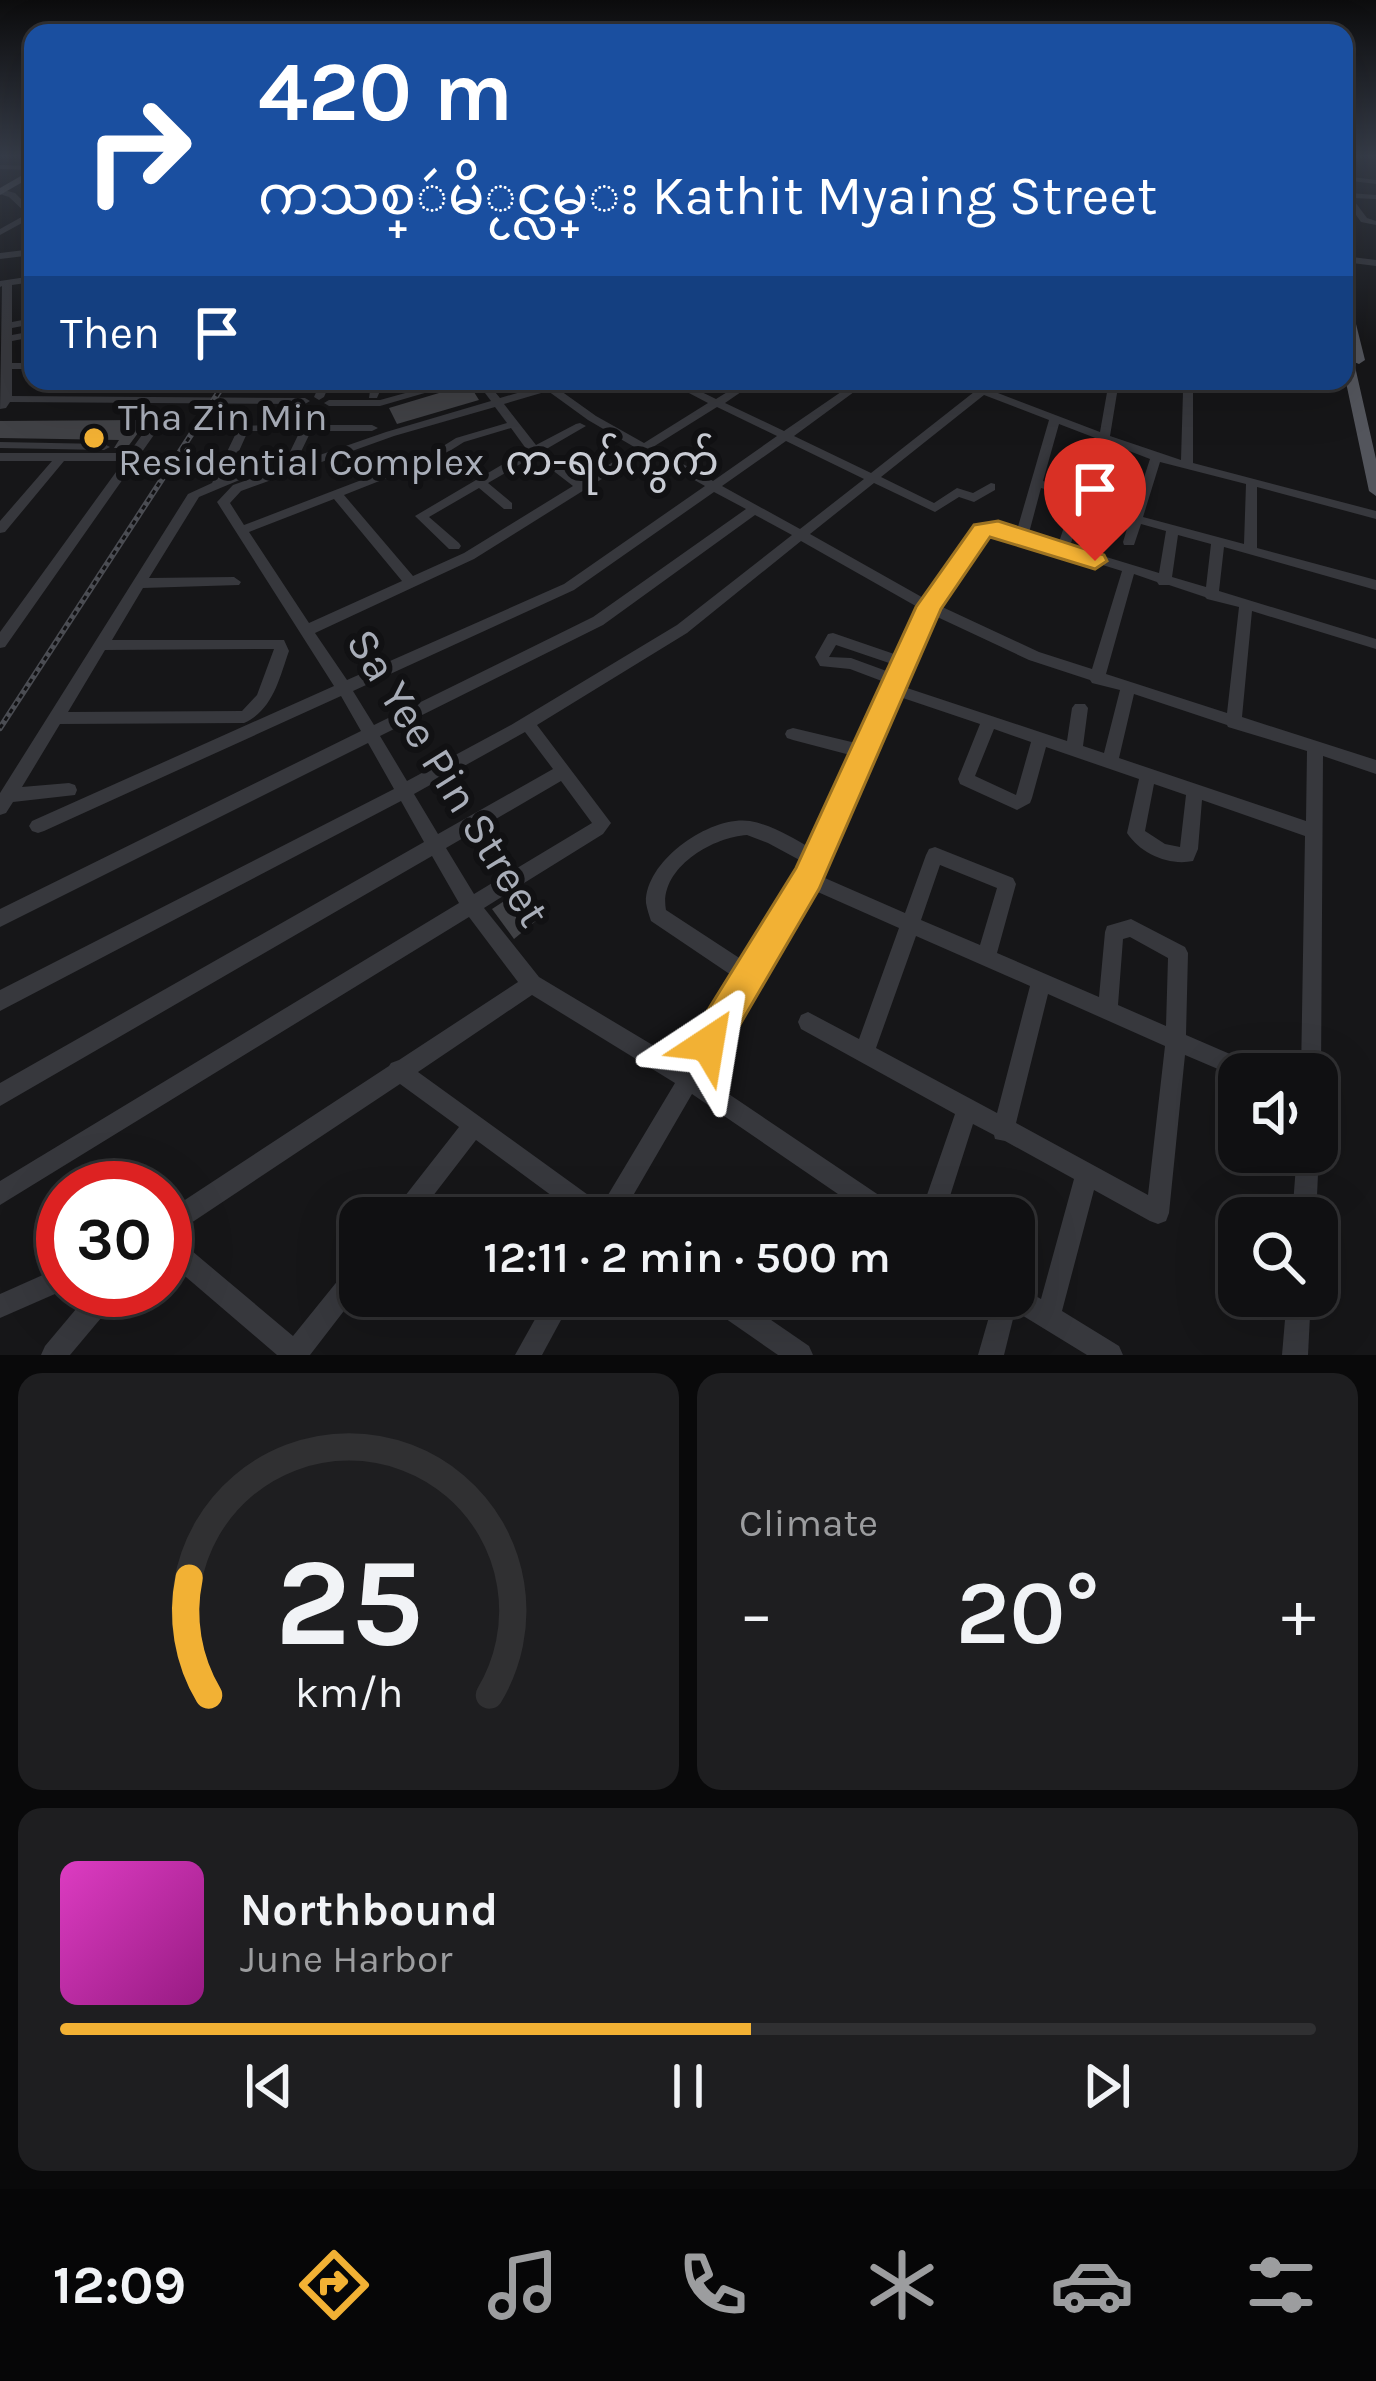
<!DOCTYPE html>
<meta charset="utf-8">
<style>
:root{--surface:#101012;--page:#1e1e20;--text:#f1f3f6;--muted:#9c9d9f;--line:#303032;--accent:#f2b134}
body{margin:0;font-family:Karla,"Noto Sans Myanmar",sans-serif;background:var(--page);color:var(--text);height:100vh;display:flex;flex-direction:column;font-size:45px;white-space:nowrap}
*{box-sizing:border-box;margin:0}
p{font-size:39px;color:var(--muted)}
.icon{flex:none;width:66px;height:66px;fill:none;stroke:currentColor;stroke-width:2;stroke-linecap:round;stroke-linejoin:round}
.map{position:relative;height:1355px;overflow:hidden}
.panel{display:flex;flex-direction:column;gap:18px;padding:18px;background:#09090a;flex:1}
.panel>*{flex:none}
.hud{position:absolute;left:24px;top:24px;width:1329px;height:366px;border-radius:24px;box-shadow:0 12px 48px #0002,0 0 0 3px var(--line);background:#1a4fa0;color:#fff;overflow:hidden}
.controls{position:absolute;left:1218px;top:1053px;display:grid;gap:24px}
.controls a{display:grid;place-items:center;width:120px;height:120px;border-radius:24px;background:var(--surface);box-shadow:0 12px 48px #0002,0 0 0 3px var(--line);font-size:60px}
.speed{position:absolute;left:36px;top:1161px;display:flex;gap:24px;font-size:60px;font-weight:700;text-align:center}
.speed>*{display:grid;place-content:center;width:156px;height:156px;border-radius:50%;background:var(--surface);box-shadow:0 12px 48px #0002,0 0 0 3px var(--line);line-height:1}
.speed .limit{border:18px solid #d22;background:#fff;color:#111}
.pin{position:absolute;display:grid;place-items:center;width:102px;height:102px;color:#fff;margin:-123px -51px;border-radius:50% 50% 50% 0;rotate:-45deg;box-shadow:0 0 12px #0007}
.pin .icon{rotate:45deg}
.me{position:absolute;width:132px;margin:-66px;rotate:33deg;stroke-linejoin:round;filter:drop-shadow(0 0 9px #0008)}
.turn{display:flex;align-items:center;gap:42px;height:252px;padding:0 36px;font-size:54px}
.turn .icon{width:156px;height:156px;stroke-width:2.5}
.turn b{display:block;font-size:84px;line-height:102px}
.then{display:flex;align-items:center;height:114px;padding:0 36px;background:#0003;gap:24px;font-size:45px}
.big{font-size:90px;font-weight:600;line-height:1.1}
.panel .tile{flex:1;display:flex;flex-direction:column;justify-content:center;gap:18px;min-width:0;padding:0 42px;border-radius:24px;background:var(--page)}
.panel .dial{align-items:center;gap:0}
.dial svg{height:312px;overflow:visible;fill:none;stroke:var(--line);stroke-width:7;stroke-linecap:round;text-anchor:middle}
.dial text{fill:var(--text);stroke:none}
.song{display:flex;align-items:center;gap:36px}
.cover{width:144px;height:144px;border-radius:18px;background:linear-gradient(135deg,hsl(310 70% 55%),hsl(310 70% 35%))}
.played{height:12px;border-radius:6px;background:linear-gradient(90deg,var(--accent) 55%,var(--line) 55%)}
.keys{display:flex;justify-content:space-around;direction:ltr}
.heat{display:flex;justify-content:space-between;align-items:center;font-size:66px;direction:ltr}
.panel .tiles{flex:1;display:grid;gap:18px;grid-template-columns:1fr 1fr}
.tile:last-child{grid-column:span 2}
.trip{position:absolute;left:339px;top:1197px;width:696px;height:120px;border-radius:24px;background:var(--surface);box-shadow:0 12px 48px #0002,0 0 0 3px var(--line);font-weight:600;line-height:120px;text-align:center}
.menu{display:flex;height:192px;justify-content:space-around;align-items:center;background:#060607;color:var(--muted)}
.menu .icon{width:84px;height:84px}
.menu .active{color:var(--accent)}
.menu b{font-size:54px;color:var(--text)}
.map>svg:first-child{display:block}
.building{fill:#404145}
.lines{fill:none;stroke-linecap:round;stroke-linejoin:round}
.minor{fill:#37383d;fill-rule:evenodd}
.major{fill:#53555c;fill-rule:evenodd}
.rail-casing{stroke:#4a4c52;stroke-width:6}
.rail{stroke:#111113;stroke-width:3;stroke-dasharray:4.5;stroke-linecap:butt}
.route{fill:#f2b134;stroke:#9d7322;stroke-width:3}
.poi-dot{fill:#f2b134;stroke:#111113;stroke-width:4.5}
.labels{text-anchor:middle;stroke-width:12;stroke-linejoin:round;paint-order:stroke}
.far-poi-label{font-size:39px;fill:#a8adb8;stroke:#111113;text-anchor:start}
.far-quarter-label{font-size:42px;fill:#c9ccd4;stroke:#111113}
.street-label{font-size:45px;fill:#a8adb8;stroke:#111113}
</style>
<div class="map">
<svg width="1376" height="1355" viewBox="0 0 1376 1355">
<rect width="100%" height="100%" fill="#161618"/>
<g class="building">
<polygon points="469,384 479,400 397,424 389,408"/>
<polygon points="144,411 154,411 127,448 114,448 119,440 0,438 0,421 138,420"/>
<polygon points="524,888 543,915 514,939 492,909"/>
</g>
<g class="lines">
<g class="minor">
<polygon points="0,165 33,166 33,170 0,169"/>
<polygon points="1344,176 1376,180 1376,184 1344,180"/>
<polygon points="0,189 15,193 33,211 33,217 0,235 0,229 27,214 9,197 0,194"/>
<polygon points="1344,190 1349,193 1376,195 1376,199 1352,198 1367,218 1376,221 1376,225 1361,222 1344,198"/>
<polygon points="33,249 33,255 0,259 0,253"/>
<polygon points="1344,256 1376,260 1376,266 1344,262"/>
<polygon points="33,276 33,282 12,285 12,322 33,318 33,324 12,328 12,335 33,331 33,337 12,341 12,363 33,363 33,369 12,369 12,396 305,398 310,401 305,404 10,402 6,408 0,409 2,286 0,287 0,281"/>
<polygon points="321,381 331,381 324,397 319,400 314,397"/>
<polygon points="362,381 373,381 380,391 377,398 369,398 370,391"/>
<polygon points="449,381 466,381 380,406 329,406 324,403 329,400 380,400"/>
<path d="M476,381H486L500,398L541,386L538,383L539,381H547L596,416L644,443L708,403L666,381H679L716,399L745,381H757L725,403L784,431L857,381H869L794,436L871,473L988,381H1000L990,390L1100,432L1109,381H1119L1110,436L1181,460L1183,391L1188,388L1193,391V463L1376,511V519L1257,487V548L1376,580V590L1224,547L1219,591L1376,639V649L1252,611L1242,717L1376,760V774L1323,756L1321,1074L1318,1081L1317,1074H1301L1305,836L1202,800L1198,849L1193,861C1169,866 1141,854 1127,833L1139,779L1046,747L1032,798L1030,803L1017,810L960,784L958,779L980,724L897,696L818,875L905,913L926,855L929,849L935,847L1013,878L1016,884L997,953L1099,997L1105,932L1107,926L1131,919L1185,947L1188,953L1186,1035L1260,1067L1263,1074H1239V1078L1185,1055L1169,1213L1166,1221L1158,1224L1150,1221L1094,1190L1062,1311L1119,1346L1123,1355H1087L1015,1311L1004,1355H978L995,1296H1014V1284L1041,1299L1074,1179L1005,1141L995,1139L994,1135L973,1124L943,1218H919L955,1114L801,1029L798,1022L801,1015L808,1012L859,1039L899,928L811,889L761,976L759,985L754,987L702,1076L901,1210L905,1218H873L692,1094L620,1218H582L476,1140L416,1218H390L394,1210L459,1127L400,1084L173,1235L293,1336L352,1263L360,1259V1290L310,1355H277L165,1259V1213L389,1066L391,1063L399,1060L518,982L469,917L0,1205V1181L459,903L432,856L0,1106V1083L424,842L401,801L0,1011V990L394,789L368,743L0,927V909L361,731L341,696L44,831L38,833L32,831L29,826L32,821L334,686L217,502L233,485L386,432L491,401ZM548,391L588,420L636,448L582,481L546,455H538V459L573,486L464,553L413,576L344,495L440,457L464,442L511,428L527,450L415,516L449,549H459L461,546L459,543L429,517L479,488L504,509H512V503L488,483L586,426L580,423L576,424L536,445L504,404ZM984,395L1049,420L1017,530L998,524L977,528L927,600L810,534L874,483L935,512L959,497L974,502L995,490V484L991,483L973,493L957,488L934,503L881,477ZM495,407L507,423L456,438L432,453L244,525L230,503L241,491L394,436ZM717,407L777,436L713,481L653,447ZM1059,424L1150,459L1135,505L1043,481ZM786,441L864,479L800,529L722,486ZM645,452L705,486L564,584L347,680L315,633L474,559ZM1160,462L1246,484L1244,544L1143,517ZM1041,488L1074,497L1059,542L1029,533ZM714,492L746,509L593,617L374,725L353,691L574,590ZM334,499L402,581L309,623L249,532ZM1086,500L1132,512L1123,542L1124,545H1134L1141,524L1166,531L1159,573L1070,546ZM755,515L792,535L677,625L511,725L407,781L380,736L603,625ZM998,532L1015,538L1016,542L1026,541L1056,550L1057,554H1067L1122,571L1092,669L1039,652L938,605L986,534ZM1178,535L1211,544L1206,587L1172,577ZM801,541L921,609L900,656L833,633L828,634L815,657L820,666L850,669L887,683L860,744L793,728L787,730L785,734L787,738L793,740L854,756L812,849C793,838 772,825 750,821C711,815 645,860 646,903C647,909 649,915 651,921L737,979L686,1065L539,977L484,908L603,834L611,823L537,725L687,633ZM1134,574L1157,582L1159,585H1169L1205,597L1207,599L1239,607L1227,713L1106,674ZM933,615L1029,660L1090,680L1092,683L1120,690L1104,753L1083,746L1088,708L1085,704H1075L1072,708L1067,741L901,686ZM836,645L895,665L892,673L851,658L829,657ZM1134,694L1227,725L1228,727L1307,751L1306,821L1119,758ZM994,729L1031,742L1016,795L975,776ZM525,732L553,769L438,834L414,794ZM561,781L592,823L474,894L446,848ZM1154,784L1186,795L1180,847L1165,844L1145,831ZM747,835L768,843L805,863L747,963L666,910C658,869 712,837 747,835ZM940,865L997,888L980,945L921,920ZM916,936L1030,986L997,1113L876,1048ZM1130,937L1168,958L1166,1026L1118,1005L1123,939ZM1048,994L1165,1046L1148,1195L1016,1123ZM532,995L675,1083L602,1205L418,1072Z"/>
<path d="M315,408L321,411L314,425H372L378,428L372,431H311L297,460L277,468L271,464L288,456L300,431H248L227,478L243,472L249,476L199,497L149,578L234,577L241,582L239,585L143,588L112,640H284L289,651C279,679 273,710 244,723L60,724L22,787L69,783L75,785L77,790L75,795L13,802L6,813L0,815V793L188,494L212,483L237,431L220,430V426L303,425L311,409ZM274,649L257,695L242,711L68,712L105,650Z"/>
<polygon points="164,409 170,412 5,647 0,648 0,632 124,461 64,461 5,532 0,533 0,521 52,461 0,461 0,453 129,453 160,410"/>
<polygon points="0,442 104,444 110,447 104,450 0,448"/>
<polygon points="1317,1147 1319,1152 1316,1218 1292,1218 1297,1152 1317,1152"/>
<polygon points="63,1266 64,1290 0,1318 0,1294"/>
<polygon points="92,1290 120,1290 117,1299 70,1355 41,1355 45,1346"/>
<polygon points="548,1296 574,1296 542,1355 515,1355"/>
<polygon points="703,1296 736,1296 809,1346 813,1355 778,1355 706,1305"/>
<polygon points="1287,1296 1311,1296 1308,1355 1282,1355"/>
</g>
<g class="major">
<polygon points="33,169 33,176 0,195 0,188"/>
<polygon points="1344,297 1350,300 1365,360 1359,364 1354,362 1376,459 1376,496 1369,491 1344,373 1344,340 1348,342 1344,323"/>
</g>
<g class="rail-casing">
<polyline id="rail" points="0,728 226,381"/>
</g>
<use href="#rail" class="rail"/>
</g>
<linearGradient id="sky" x2="0" y2="1"><stop stop-color="#0c0c0d"/><stop offset="0.45" stop-color="#363c48"/><stop offset="1" stop-color="#363c48" stop-opacity="0"/></linearGradient>
<rect width="1376" height="346" fill="url(#sky)"/>
<polygon class="route" points="998,521 1104,555 1107,561 1095,569 990,537 941,609 819,889 721,1057 708,1063 695,1057 690,1044 695,1031 796,868 916,607 974,525"/>
<circle class="poi-dot" cx="94" cy="438" r="12"/>
<g class="labels">
<g class="far-poi-label">
<text x="118" y="430">Tha Zin Min<tspan x="118" dy="45">Residential Complex</tspan></text>
</g>
<g class="far-quarter-label">
<text x="612" y="475">က-ရပ်ကွက်</text>
</g>
<g class="street-label">
<text transform="translate(449 777) rotate(58)" y="16">Sa Yee Pin Street</text>
</g>
</g>
</svg>
<div class="controls">
<a><svg class="icon" aria-label="sound" viewBox="0 0 24 24"><path d="M4 9h4l5-4v14l-5-4H4zM17 9q2 3 0 6"/></svg></a>
<a><svg class="icon" aria-label="search" viewBox="0 0 24 24"><circle cx="10" cy="10" r="6"/><path d="M15 15l6 6"/></svg></a>
</div>
<div class="speed"><div class="limit">30</div></div>
<div class="pin" style="left:1095px;top:561px;background:#d93025"><svg class="icon" aria-label="arrive" viewBox="0 0 24 24"><path d="M6 21V4h12l-3 4 3 4H6"/></svg></div>
<svg class="me" style="left:708px;top:1044px" viewBox="-20 -20 40 40"><path d="M0-17L14 15 0 8-14 15z" fill="#f2b134" stroke="#fff" stroke-width="4"/></svg>
<div class="trip">12:11 · 2 min · 500 m</div>
<div class="hud">
<div class="turn"><svg class="icon" aria-label="right" viewBox="0 0 24 24"><path d="M7 20v-9h11M14 6l5 5-5 5"/></svg><div><b>420 m</b>ကသစ္ဴမိႂင္လမ္း Kathit Myaing Street</div></div>
<div class="then">Then<svg class="icon" aria-label="arrive" viewBox="0 0 24 24"><path d="M6 21V4h12l-3 4 3 4H6"/></svg></div>
</div>
</div>
<section class="panel">
<div class="tiles">
<div class="tile dial"><svg viewBox="0 0 100 80">
<path d="M14 69A42 42 0 1 1 86 69"/>
<path d="M14 69A42 42 0 0 1 9 39" stroke="#f2b134"/>
<text x="50" y="56" font-size="32" font-weight="700">25</text>
<text x="50" y="72" font-size="11">km/h</text>
</svg></div>
<div class="tile"><p>Climate</p>
<div class="heat"><a>−</a><b class="big">20°</b><a>+</a></div>
</div>
<div class="tile">
<div class="song"><i class="cover"></i><div><b>Northbound</b><p>June Harbor</p></div></div>
<div class="played"></div>
<div class="keys"><svg class="icon" aria-label="previous" viewBox="0 0 24 24"><path d="M18 5L8 12l10 7zM5 5v14"/></svg><svg class="icon" aria-label="pause" viewBox="0 0 24 24"><path d="M8 5v14M16 5v14"/></svg><svg class="icon" aria-label="next" viewBox="0 0 24 24"><path d="M6 5l10 7-10 7zM19 5v14"/></svg></div>
</div>
</div>
</section>
<nav class="menu">
<b>12:09</b>
<svg class="icon active" aria-label="directions" viewBox="0 0 24 24"><path d="M12 3l9 9-9 9-9-9zM9 14v-3h6M13 9l2 2-2 2"/></svg>
<svg class="icon" aria-label="music" viewBox="0 0 24 24"><path d="M9 18V5l10-2v13"/><circle cx="6" cy="18" r="3"/><circle cx="16" cy="16" r="3"/></svg>
<svg class="icon" aria-label="phone" viewBox="0 0 24 24"><path d="M5 4h4l2 5-3 2q2 4 5 5l2-3 5 2v4C11 20 4 13 5 4z"/></svg>
<svg class="icon" aria-label="climate" viewBox="0 0 24 24"><path d="M12 3v18M4 7l16 10M4 17L20 7"/></svg>
<svg class="icon" aria-label="car" viewBox="0 0 24 24"><path d="M5 17H2v-5l4-1 3-4h7l3 4 3 1v5h-3M9 17h6M6 11h13"/><circle cx="7" cy="17" r="2"/><circle cx="17" cy="17" r="2"/></svg>
<svg class="icon" aria-label="filters" viewBox="0 0 24 24"><path d="M4 7h16M4 17h16"/><circle cx="9" cy="7" r="2"/><circle cx="15" cy="17" r="2"/></svg>
</nav>
